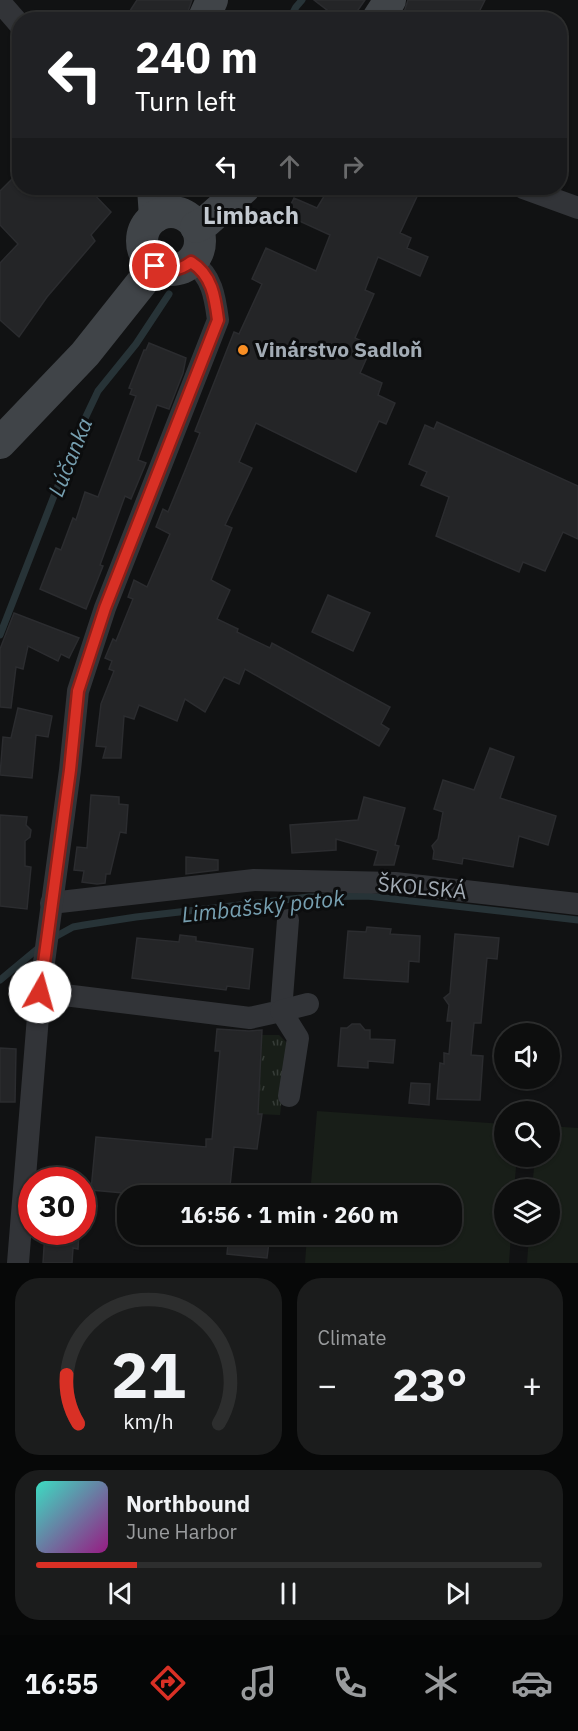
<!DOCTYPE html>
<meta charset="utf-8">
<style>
:root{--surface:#0d0e0e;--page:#1b1c1c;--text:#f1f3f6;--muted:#9a9c9e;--line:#2d2e2e;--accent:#d93025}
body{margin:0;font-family:"IBM Plex Sans",sans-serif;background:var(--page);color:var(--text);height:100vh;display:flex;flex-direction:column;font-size:22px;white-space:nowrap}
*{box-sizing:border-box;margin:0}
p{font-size:20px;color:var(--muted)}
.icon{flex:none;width:33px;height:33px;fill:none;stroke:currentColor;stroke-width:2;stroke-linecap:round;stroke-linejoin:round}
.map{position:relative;height:1263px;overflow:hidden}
.sheet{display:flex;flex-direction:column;gap:15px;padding:15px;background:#070808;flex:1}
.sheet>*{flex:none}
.guide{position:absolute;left:12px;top:12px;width:555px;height:183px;border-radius:24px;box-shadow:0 2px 4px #0004,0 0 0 2px var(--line);background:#202124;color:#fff;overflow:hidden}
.fabs{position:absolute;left:494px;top:1023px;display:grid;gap:12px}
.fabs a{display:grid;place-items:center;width:66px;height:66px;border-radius:50%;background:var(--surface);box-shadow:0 2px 4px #0004,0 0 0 2px var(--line);font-size:30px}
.speed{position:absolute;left:18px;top:1167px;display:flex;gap:12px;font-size:30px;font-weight:700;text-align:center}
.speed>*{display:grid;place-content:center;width:78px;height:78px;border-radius:50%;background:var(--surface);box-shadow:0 2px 4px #0004,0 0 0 2px var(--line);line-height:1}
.speed .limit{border:9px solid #d22;background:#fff;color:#111}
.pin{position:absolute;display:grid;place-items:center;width:51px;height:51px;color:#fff;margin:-26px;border:3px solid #fff;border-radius:50%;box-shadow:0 2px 6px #0007}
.me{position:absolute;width:66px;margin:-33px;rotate:7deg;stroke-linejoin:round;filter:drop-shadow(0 0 4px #0008)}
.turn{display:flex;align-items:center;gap:21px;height:126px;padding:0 24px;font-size:27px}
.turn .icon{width:78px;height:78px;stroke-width:2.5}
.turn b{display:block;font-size:42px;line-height:51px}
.lanes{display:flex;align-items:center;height:57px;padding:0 24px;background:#0003;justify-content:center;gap:30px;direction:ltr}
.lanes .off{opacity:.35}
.big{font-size:45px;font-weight:700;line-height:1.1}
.sheet .card{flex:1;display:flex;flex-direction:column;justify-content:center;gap:9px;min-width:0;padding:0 21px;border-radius:24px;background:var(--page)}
.sheet .dial{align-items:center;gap:0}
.dial svg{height:156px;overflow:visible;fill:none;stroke:var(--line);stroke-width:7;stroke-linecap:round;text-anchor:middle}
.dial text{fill:var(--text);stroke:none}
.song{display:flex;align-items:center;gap:18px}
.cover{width:72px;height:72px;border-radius:9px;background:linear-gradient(135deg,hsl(170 70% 55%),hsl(310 70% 35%))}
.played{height:6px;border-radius:3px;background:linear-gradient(90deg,var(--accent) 20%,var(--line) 20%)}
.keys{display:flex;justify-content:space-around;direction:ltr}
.heat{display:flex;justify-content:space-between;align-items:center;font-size:33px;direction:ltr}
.sheet .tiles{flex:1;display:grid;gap:15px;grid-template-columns:1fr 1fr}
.card:last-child{grid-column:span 2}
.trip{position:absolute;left:117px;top:1185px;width:345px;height:60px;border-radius:24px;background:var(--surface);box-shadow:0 2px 4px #0004,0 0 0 2px var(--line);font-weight:700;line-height:60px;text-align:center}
.tab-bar{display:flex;height:96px;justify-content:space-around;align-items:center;background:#050606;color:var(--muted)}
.tab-bar .icon{width:42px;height:42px}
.tab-bar .active{color:var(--accent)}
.tab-bar b{font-size:27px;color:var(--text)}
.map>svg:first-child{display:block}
.park{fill:url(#park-tufts)}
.pitch{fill:#181e18}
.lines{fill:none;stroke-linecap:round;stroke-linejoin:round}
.stream{stroke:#273337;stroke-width:7}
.building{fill:#242527;stroke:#2b2c2f;stroke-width:1.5}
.street{stroke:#323438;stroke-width:22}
.secondary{stroke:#404448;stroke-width:32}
.route-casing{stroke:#8d1f18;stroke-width:15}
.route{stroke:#d93025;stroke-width:10}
.poi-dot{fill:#f98e24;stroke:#0c0d0e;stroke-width:2}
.labels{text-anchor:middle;stroke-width:6;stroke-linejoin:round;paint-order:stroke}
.poi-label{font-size:21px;font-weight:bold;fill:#a2abb4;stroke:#0c0d0e;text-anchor:start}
.street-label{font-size:21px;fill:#a2abb4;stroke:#0c0d0e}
.water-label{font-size:22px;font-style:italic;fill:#77a0b1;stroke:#0c0d0e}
.quarter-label{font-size:24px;font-weight:bold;fill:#c3c9d0;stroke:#0c0d0e}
</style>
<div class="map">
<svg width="578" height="1263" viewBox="0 0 578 1263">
<defs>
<pattern id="park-tufts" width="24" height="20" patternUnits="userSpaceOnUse" patternTransform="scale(1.5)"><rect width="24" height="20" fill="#181e18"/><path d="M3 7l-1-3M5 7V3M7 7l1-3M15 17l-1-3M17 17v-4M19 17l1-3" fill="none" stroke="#363c37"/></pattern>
</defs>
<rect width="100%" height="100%" fill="#111213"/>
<polygon class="park" points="262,1035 279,1035 288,1044 280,1115 258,1114"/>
<g class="pitch">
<polygon points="317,1111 504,1124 504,1156 517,1157 514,1189 504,1190 504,1234 511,1235 509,1263 305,1263 307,1235 452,1234 452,1196 310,1195"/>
<polygon points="549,1126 578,1128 578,1263 527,1263 529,1235 549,1234 549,1190 532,1189 535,1157 549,1156"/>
</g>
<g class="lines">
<g class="stream">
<polyline points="289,20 296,7 302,0"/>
<polyline points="0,635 80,429 98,391 136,344 169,294"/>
<polyline points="53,938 73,927 84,925 136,917 309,897 367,896 578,920"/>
<polyline points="0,980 41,946"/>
</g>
</g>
<g class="building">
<polygon points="137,0 192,0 185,20 124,20"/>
<polygon points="314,0 365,0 351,20 340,20"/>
<polygon points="408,0 485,0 475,20 399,20 405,9"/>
<polygon points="20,171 20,188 88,188 111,212 91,235 95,241 47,297 19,337 0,320 0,263 18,244 0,225 0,191"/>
<polygon points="329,188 421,188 400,233 411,238 407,248 428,257 420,276 378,257 365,290 374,294 355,338 372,346 360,373 382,383 378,395 395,403 386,424 379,421 356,472 256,423 239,462 252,468 225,525 232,528 211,580 230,590 217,619 238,629 237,632 270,648 272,643 390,707 381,724 389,729 379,746 245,669 239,684 224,677 205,712 185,699 177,721 139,705 134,719 124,716 121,758 103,758 106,747 96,746 101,704 114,671 109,669 112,661 105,658 113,639 116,641 133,599 128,597 134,580 147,587 170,534 156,527 163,509 168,512 184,473 200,433 195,431 234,332 239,334 262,284 252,279 266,248 316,271 330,235 286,215 294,198 317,208"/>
<polygon points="149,343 186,358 183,373 169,409 157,405 138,460 146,463 131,499 125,496 100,565 103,566 86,609 40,589 56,548 61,550 73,518 76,520 85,492 98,497 136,396 130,394 132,389 129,388 144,350 146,350"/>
<polygon points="437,422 578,486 578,539 563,532 545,571 523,562 519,572 436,536 449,497 421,485 427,472 409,464 425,425 434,429"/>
<polygon points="328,595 370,613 353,651 312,632"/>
<polygon points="14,613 79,638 69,658 61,654 58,661 28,646 23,669 16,667 11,708 0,707 0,649"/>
<polygon points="18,708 52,716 48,737 36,735 32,778 0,775 3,737 11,738"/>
<polygon points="490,748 514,757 500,798 556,816 548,845 519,836 513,867 463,858 462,864 433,859 434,851 432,846 438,839 443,812 434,809 443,780 474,790"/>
<polygon points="91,795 119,797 119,804 128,805 126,833 120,832 110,874 106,874 105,883 97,884 82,882 84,871 74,870 77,847 87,848"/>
<polygon points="364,797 405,808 395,845 399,846 394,865 374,865 378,851 336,839 336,850 292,853 290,825 358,820"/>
<polygon points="0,815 27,817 26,825 31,830 30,837 25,841 25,866 31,867 27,909 0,906"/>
<polygon points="186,857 218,860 218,870 186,874"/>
<polygon points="367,927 391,929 390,934 420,936 419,962 409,961 408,982 344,978 348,931 366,932"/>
<polygon points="455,934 499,938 497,959 487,958 481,1023 474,1023 471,1055 483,1056 480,1100 437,1099 440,1063 444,1064 444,1053 449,1054 452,1021 447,1021 449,1005 444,998 450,993"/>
<polygon points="180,935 196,937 196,941 253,949 249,989 227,986 226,990 132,978 137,938 179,942"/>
<polygon points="352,1024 360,1024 365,1030 370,1030 370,1039 395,1040 393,1063 368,1061 368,1068 338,1066 341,1028 347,1028"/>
<polygon points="217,1029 249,1031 262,1030 258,1114 262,1114 257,1149 234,1147 229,1196 157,1196 91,1190 96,1137 206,1147 206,1139 212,1139 220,1051 215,1051"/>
<polygon points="0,1048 16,1049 15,1102 0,1102"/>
<polygon points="411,1083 430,1084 429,1105 409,1103"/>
<polygon points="45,1232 79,1232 78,1249 73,1248 72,1263 43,1263"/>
<polygon points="229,1234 270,1234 267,1258 227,1254"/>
</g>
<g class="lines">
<g class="street">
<polyline points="0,2 20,25"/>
<polyline points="523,188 578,208"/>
<polyline points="51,903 254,880 395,883 578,904"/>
<polyline points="40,992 250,1018 281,1011 288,920"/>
<polyline points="289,1096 298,1038 281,1011 308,1004"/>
<path d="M18,1263L40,992L70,770L78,691L105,608L218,320C215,297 212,275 191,262"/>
</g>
<g class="secondary">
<polyline points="203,20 212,0"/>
<polyline points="377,20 390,0"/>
<polyline points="153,188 155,217"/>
<circle cx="171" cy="241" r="29"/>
<polyline points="196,227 207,221 244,188"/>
<polyline points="0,443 85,354 155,266"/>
</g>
</g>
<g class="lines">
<g class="route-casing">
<path id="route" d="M40,992L70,770L78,691L105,608L218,320C215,297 212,275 191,262C179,271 169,272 155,266"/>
</g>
<use href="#route" class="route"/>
</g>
<circle class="poi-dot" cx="243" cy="350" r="6"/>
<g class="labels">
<g class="poi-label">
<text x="255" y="357">Vinárstvo Sadloň</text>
</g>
<g class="street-label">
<text transform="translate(422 888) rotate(5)" y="7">ŠKOLSKÁ</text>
</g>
<g class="water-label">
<text transform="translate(70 457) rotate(-68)" y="8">Lúčanka</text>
<text transform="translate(263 906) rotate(-6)" y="8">Limbašský potok</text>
</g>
<g class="quarter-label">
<text x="251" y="224">Limbach</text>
</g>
</g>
</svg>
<div class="fabs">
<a><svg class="icon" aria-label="sound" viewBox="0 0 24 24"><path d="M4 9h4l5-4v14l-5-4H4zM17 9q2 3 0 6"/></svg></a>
<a><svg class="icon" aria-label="search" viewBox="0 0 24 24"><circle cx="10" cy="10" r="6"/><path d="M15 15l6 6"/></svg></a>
<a><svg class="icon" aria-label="layers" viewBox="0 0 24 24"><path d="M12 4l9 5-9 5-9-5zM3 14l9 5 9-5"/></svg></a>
</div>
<div class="speed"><div class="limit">30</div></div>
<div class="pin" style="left:155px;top:266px;background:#d93025"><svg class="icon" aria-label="arrive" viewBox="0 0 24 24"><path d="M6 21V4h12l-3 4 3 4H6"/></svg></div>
<svg class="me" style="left:40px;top:992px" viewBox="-20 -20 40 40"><circle r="19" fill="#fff"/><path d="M0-13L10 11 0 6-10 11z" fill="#d93025"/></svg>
<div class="trip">16:56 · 1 min · 260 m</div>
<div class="guide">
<div class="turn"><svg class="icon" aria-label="left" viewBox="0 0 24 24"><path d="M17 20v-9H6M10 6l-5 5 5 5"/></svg><div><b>240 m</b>Turn left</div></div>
<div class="lanes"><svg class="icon" aria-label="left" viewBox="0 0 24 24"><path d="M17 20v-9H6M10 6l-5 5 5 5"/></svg><svg class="icon off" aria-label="ahead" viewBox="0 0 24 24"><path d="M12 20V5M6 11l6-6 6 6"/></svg><svg class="icon off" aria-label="right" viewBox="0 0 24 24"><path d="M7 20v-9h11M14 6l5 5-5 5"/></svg></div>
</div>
</div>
<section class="sheet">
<div class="tiles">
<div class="card dial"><svg viewBox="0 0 100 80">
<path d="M14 69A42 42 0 1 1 86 69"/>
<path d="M14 69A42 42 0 0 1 8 44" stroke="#d93025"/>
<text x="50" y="56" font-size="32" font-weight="700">21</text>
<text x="50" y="72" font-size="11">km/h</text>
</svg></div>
<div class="card"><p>Climate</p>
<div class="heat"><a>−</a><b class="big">23°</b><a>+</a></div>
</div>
<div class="card">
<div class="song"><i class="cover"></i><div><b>Northbound</b><p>June Harbor</p></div></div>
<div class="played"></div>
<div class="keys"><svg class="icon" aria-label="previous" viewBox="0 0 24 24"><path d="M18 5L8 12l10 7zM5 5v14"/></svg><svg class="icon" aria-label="pause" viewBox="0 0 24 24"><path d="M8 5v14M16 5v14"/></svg><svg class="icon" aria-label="next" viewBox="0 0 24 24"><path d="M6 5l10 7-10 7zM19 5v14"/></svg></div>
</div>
</div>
</section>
<nav class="tab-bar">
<b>16:55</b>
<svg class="icon active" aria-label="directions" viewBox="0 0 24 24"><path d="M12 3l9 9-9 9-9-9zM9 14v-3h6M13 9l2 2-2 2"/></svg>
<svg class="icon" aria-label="music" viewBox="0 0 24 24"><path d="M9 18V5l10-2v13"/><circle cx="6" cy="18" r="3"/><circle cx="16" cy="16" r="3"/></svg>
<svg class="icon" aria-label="phone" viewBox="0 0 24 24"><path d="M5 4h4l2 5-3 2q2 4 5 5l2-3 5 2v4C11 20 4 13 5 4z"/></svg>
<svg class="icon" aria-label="climate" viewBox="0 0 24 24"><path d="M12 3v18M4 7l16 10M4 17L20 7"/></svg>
<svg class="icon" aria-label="car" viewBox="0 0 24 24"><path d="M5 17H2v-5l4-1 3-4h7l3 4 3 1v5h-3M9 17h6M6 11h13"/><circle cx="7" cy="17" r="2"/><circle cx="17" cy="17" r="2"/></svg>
</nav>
